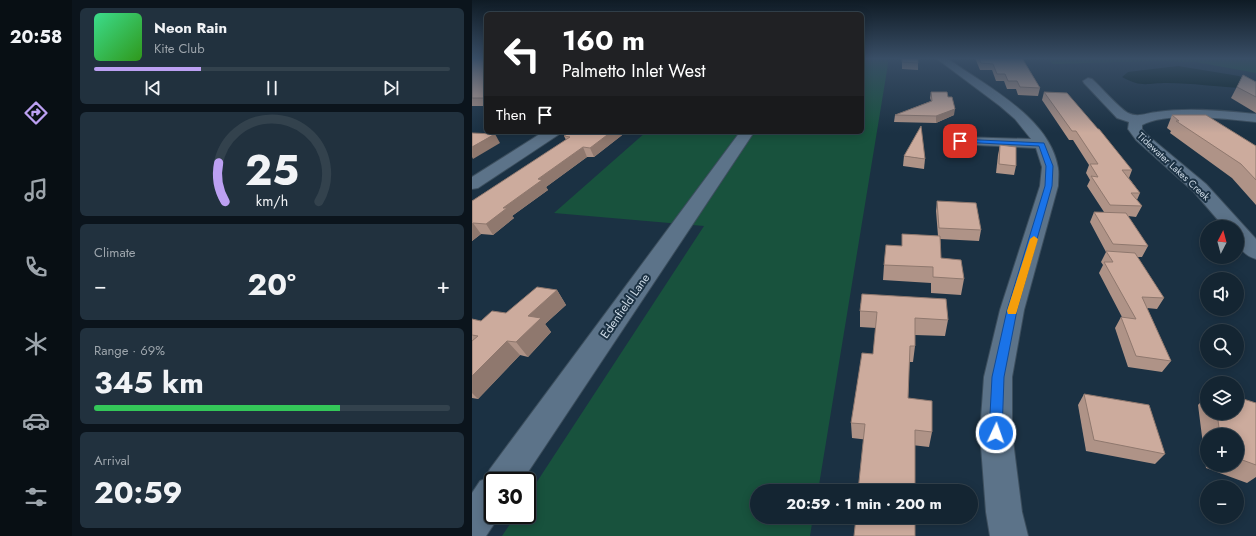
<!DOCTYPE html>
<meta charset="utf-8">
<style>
:root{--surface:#142532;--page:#21313e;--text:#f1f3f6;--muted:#9da5ac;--line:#33424d;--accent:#bca0f2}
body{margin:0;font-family:Jost,sans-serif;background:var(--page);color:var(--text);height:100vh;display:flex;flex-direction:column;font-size:15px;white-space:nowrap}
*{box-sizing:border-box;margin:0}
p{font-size:13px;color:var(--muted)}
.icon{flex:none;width:22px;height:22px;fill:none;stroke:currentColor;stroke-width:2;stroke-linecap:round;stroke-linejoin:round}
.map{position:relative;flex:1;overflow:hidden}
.side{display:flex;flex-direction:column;gap:8px;padding:8px;background:#0b141c;width:400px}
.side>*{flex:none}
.guide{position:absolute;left:12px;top:12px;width:380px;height:122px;border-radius:6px;box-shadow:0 2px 10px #0003,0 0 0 1px var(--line);background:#202124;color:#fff;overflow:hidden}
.needle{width:26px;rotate:6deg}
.fabs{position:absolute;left:728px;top:220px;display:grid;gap:8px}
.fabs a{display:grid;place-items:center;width:44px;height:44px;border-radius:50%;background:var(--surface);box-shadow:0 2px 10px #0003,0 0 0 1px var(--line);font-size:20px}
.speed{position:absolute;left:12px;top:472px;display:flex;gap:8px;font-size:20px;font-weight:700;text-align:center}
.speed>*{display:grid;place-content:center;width:52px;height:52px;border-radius:50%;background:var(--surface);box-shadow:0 2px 10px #0003,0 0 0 1px var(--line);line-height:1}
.speed .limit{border:2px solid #111;border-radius:6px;background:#fff;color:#111}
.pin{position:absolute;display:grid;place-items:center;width:34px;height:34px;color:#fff;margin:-17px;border-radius:8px;box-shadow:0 2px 6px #0006}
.me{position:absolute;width:44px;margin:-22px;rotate:3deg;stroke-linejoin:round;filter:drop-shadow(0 0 3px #0008)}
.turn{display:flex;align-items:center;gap:14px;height:84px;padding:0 12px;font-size:18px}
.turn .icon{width:52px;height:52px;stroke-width:2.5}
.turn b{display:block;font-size:28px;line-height:34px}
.then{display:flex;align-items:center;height:38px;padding:0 12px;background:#0003;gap:8px;font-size:15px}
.big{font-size:30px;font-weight:700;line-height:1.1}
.side .tile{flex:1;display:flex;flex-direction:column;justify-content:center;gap:6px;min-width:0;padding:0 14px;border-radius:6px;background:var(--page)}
.side .dial{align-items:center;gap:0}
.dial svg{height:104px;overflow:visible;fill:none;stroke:var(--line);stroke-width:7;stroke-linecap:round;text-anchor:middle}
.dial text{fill:var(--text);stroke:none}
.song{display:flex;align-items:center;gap:12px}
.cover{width:48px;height:48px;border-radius:6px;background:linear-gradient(135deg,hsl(150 70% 55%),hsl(110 70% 35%))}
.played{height:4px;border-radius:2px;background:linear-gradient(90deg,var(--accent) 30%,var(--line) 30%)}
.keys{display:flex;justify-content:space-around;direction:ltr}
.heat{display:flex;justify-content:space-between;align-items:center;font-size:22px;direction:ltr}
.charge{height:6px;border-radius:3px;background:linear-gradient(90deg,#34c759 69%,var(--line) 0)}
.trip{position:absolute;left:278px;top:484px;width:228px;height:40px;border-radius:20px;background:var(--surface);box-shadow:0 2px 10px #0003,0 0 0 1px var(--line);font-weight:700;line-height:40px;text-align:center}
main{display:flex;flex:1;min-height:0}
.tabs{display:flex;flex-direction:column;width:72px;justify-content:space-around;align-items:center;background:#080f14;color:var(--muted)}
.tabs .icon{width:28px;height:28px}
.tabs .active{color:var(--accent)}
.tabs b{font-size:18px;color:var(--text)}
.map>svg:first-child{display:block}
.green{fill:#18523d}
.water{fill:#041c1e}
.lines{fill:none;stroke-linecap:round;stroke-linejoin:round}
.minor-casing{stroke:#3c4e5d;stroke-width:2}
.minor{fill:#5c7389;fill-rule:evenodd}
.wall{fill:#af9387;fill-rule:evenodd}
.shaded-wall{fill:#8f786e}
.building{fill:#ccab9d;stroke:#8f786e}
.route{fill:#1a73e8;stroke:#114b97}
.slow{fill:#f59e0b}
.labels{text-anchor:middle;stroke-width:4;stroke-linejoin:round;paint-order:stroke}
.far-street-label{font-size:10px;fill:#cbd8e4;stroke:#1b3143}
.street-label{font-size:12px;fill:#cbd8e4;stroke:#1b3143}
</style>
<main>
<nav class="tabs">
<b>20:58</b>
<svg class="icon active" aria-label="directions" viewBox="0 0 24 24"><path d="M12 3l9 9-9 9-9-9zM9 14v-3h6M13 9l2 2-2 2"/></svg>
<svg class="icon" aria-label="music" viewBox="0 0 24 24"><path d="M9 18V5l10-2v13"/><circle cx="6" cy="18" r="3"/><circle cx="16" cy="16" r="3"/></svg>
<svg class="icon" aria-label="phone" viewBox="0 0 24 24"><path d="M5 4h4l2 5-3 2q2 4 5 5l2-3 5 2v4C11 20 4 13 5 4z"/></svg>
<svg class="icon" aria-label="climate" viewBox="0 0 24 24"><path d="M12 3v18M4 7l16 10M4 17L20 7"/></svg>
<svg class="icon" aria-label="car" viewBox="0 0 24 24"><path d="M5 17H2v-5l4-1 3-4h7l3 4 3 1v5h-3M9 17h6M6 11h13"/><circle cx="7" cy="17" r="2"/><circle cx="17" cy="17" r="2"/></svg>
<svg class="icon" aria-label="filters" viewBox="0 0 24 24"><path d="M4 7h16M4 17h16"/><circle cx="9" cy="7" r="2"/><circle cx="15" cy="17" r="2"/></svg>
</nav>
<section class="side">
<div class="tile">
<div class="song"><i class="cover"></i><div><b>Neon Rain</b><p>Kite Club</p></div></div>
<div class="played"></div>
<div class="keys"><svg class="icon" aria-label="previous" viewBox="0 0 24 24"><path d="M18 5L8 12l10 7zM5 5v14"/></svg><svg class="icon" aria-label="pause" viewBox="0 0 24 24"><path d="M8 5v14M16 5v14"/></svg><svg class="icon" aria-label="next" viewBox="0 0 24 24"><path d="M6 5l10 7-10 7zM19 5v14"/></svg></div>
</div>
<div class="tile dial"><svg viewBox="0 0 100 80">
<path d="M14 69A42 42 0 1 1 86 69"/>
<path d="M14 69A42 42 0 0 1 9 39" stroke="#bca0f2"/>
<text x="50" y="56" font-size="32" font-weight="700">25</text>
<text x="50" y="72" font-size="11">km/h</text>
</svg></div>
<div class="tile"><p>Climate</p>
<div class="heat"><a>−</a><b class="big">20°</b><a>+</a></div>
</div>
<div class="tile"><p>Range · 69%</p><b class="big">345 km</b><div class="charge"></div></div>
<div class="tile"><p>Arrival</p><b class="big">20:59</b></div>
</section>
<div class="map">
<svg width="784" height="536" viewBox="0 0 784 536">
<rect width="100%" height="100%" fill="#1b3143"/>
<g class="green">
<polygon points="390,58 417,58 346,491 285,491 285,517 341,517 338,536 30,536 44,515 55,515 55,497 232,226 82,213 174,132 390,132"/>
<polygon points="575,58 784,58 784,73 724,62 684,61 581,64"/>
</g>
<path class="water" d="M706,66L767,76L777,81L770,88C746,87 720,83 695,83C675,83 670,88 650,77L656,72Z"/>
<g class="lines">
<g class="minor-casing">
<g id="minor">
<path d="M464,58H475C513,86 578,117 586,168C587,174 586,180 586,186L552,310L540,377V433L550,512L556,536H518L514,512L508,433L512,377L528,310L568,186L570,167L564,148L483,144L481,141L483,138L488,137L559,139L543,119L528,106Z"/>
<path d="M616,78L620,79C629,87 646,107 656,113C666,118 674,113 685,112C718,107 752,111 784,114V122C754,119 696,111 670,125V129L674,134L734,184L784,239V259C767,254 765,242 765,227H752L722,192L664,140L656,129L657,122L645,118L612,83L611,81Z"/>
<polygon points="71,132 88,132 86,135 6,188 0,189 0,177"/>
<polygon points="268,132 282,132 50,481 21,481 21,515 28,515 14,536 0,536 0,493 8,481 13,479 18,469"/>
</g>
</g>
<use href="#minor" class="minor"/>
</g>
<g class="wall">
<rect x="0" y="58" width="14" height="48"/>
<polygon points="430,58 446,63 446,70 430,69"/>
<polygon points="503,58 550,58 568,88 566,96 546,95 544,89 535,89 532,81 524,81 520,70 508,70"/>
<polygon points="771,75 784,82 784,113 759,98"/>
<polygon points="459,92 482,115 464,123 422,122 423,115 459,101 458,98"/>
<polygon points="572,92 660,170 657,178 668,193 665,200 670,206 664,217 656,216 676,246 670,257 665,257 692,298 685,309 675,308 699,361 690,372 656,367 643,328 649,317 650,317 627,273 631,265 629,262 634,252 618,222 622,212 632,212 615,186 618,180 614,173 617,165 601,140 597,140 570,100"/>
<polygon points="700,115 784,146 784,205 760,178 698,133 699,131 695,128"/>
<polygon points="154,132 122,157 115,157 74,187 76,190 40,216 42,218 21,235 9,234 0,241 0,201 94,140 92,136"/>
<polygon points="528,145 544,166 542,175 524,173 526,155"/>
<polygon points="432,156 453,159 452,169 431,166"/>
<polygon points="465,201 509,230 507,241 468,239 469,258 492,279 489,295 459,293 459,283 411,280 412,265 430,246 430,234 466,236 464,211"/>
<polygon points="85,290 94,305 73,324 79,332 56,357 48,355 6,399 0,398 0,319 9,321 34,313"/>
<polygon points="390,294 476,320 473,336 443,335 443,346 441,362 437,362 436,398 460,432 457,447 380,438 379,423 401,354 404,328 388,327 388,311"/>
<polygon points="612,394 693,454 683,464 614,451 606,405"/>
<path d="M735,395V413H765L784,403V477L775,483L734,468L726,405ZM735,435H765V465H735Z"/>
</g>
<g class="shaded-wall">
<polygon points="483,109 482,115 464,123 464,116"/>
<polygon points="139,132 154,132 122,157 118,148"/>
<polygon points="23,134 28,143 1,159 0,157 0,147"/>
<polygon points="111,147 115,157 74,187 76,190 40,216 42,218 21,235 14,224 31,208 66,179"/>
<polygon points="1,223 9,234 0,241 0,224"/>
<polygon points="85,290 94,305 73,324 79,332 56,357 44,342 56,316"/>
<polygon points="35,341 48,355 6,399 0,393 0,376"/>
</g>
<g class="building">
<rect x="0" y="58" width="14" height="40"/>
<polygon points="430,58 446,58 446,63 430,62"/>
<polygon points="507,58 550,58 568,88 548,87 545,81 536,81 533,74 525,74 521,64 509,63"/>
<polygon points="771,75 784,82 784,97 765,87"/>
<polygon points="459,92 475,92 476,97 480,97 483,109 464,116 423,115 460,101"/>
<polygon points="572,92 595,93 626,129 627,129 660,170 650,170 668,193 659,193 670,206 638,205 619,176 626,177 618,164 626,164 604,131 600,131"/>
<polygon points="700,115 734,115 784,146 784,180 769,164 704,121 707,121"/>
<polygon points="449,126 453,159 432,156"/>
<polygon points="98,132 139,132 118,148 111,147 66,179 70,180 31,208 35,208 14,224 1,223 0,224 0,201 98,137 92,136"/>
<polygon points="0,133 23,134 0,147"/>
<polygon points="528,145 544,147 544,166 527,164"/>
<polygon points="465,201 504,203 509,230 467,228"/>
<polygon points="622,212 654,213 676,246 641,244"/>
<polygon points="430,234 468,236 469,258 489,260 492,279 461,277 461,267 412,265 414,245 430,246"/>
<polygon points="634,251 663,253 692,298 670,297 699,361 664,356 649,317 664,319 632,262 641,262"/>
<polygon points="65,287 85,290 56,316 69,318 44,342 35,341 0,376 0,341 6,336 0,335 0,319 9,321 20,311 34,313"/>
<polygon points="390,294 474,299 476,320 443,318 443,346 438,346 436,398 460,401 460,432 443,430 443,491 386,491 393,424 379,423 390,353 401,354 405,312 388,311"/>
<polygon points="612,394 677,405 693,454 622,440"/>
<polygon points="765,397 784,403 784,465 765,458 765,435 748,435 745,413 765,413"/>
<polygon points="384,517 443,517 443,536 382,536"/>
</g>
<linearGradient id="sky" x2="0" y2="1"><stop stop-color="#0f1b25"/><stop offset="0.44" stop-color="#394e66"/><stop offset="1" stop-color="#394e66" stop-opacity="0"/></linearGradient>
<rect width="784" height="133" fill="url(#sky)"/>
<polygon class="route" points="486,139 572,143 581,166 580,186 545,310 532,377 530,433 528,438 524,440 519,438 517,433 520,377 535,310 573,186 574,166 567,146 488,142 486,141"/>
<polygon class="slow" points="562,236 566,239 545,311 544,314 536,314 535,311 558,239"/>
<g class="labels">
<g class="far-street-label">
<text transform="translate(702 166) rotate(43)" y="4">Tidewater Lakes Creek</text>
</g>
<g class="street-label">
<text transform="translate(153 306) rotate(-55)" y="4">Edenfield Lane</text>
</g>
</g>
</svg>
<div class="fabs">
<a><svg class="needle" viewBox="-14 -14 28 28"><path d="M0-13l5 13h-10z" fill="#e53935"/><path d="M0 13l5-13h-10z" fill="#9da5ac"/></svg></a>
<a><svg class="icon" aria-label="sound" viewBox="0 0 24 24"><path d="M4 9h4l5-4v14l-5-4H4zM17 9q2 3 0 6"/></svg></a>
<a><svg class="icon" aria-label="search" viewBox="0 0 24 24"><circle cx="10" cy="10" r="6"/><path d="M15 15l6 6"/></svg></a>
<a><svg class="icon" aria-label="layers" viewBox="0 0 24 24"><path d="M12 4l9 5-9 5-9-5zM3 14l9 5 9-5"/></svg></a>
<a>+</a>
<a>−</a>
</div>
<div class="speed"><div class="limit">30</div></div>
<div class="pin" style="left:488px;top:141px;background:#d93025"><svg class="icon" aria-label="arrive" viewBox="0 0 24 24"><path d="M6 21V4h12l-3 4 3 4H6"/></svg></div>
<svg class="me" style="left:524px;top:433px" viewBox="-20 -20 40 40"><circle r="17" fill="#1a73e8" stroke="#fff" stroke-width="3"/><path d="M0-11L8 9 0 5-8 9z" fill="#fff"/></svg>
<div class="trip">20:59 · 1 min · 200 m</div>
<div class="guide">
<div class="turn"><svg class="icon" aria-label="left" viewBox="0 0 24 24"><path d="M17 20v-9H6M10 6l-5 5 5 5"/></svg><div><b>160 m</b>Palmetto Inlet West</div></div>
<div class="then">Then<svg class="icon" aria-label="arrive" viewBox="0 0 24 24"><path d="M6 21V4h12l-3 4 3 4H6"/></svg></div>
</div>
</div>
</main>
